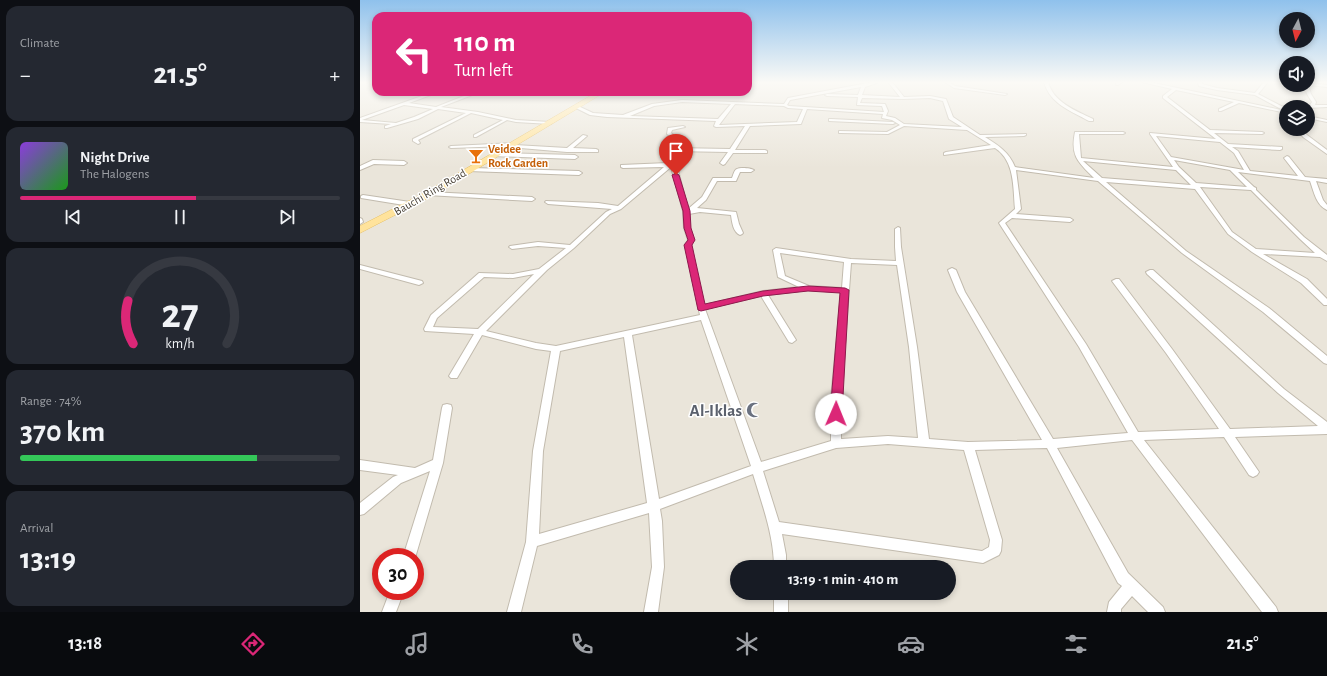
<!DOCTYPE html>
<meta charset="utf-8">
<style>
:root{--surface:#171b24;--page:#242831;--text:#f1f3f6;--muted:#9ea1a6;--line:#363941;--accent:#db2777}
body{margin:0;font-family:"Alegreya Sans",sans-serif;background:var(--page);color:var(--text);height:100vh;display:flex;flex-direction:column;font-size:15px;white-space:nowrap}
*{box-sizing:border-box;margin:0}
p{font-size:13px;color:var(--muted)}
.icon{flex:none;width:22px;height:22px;fill:none;stroke:currentColor;stroke-width:2;stroke-linecap:round;stroke-linejoin:round}
.map{position:relative;flex:1;overflow:hidden}
.details{display:flex;flex-direction:column;gap:6px;padding:6px;background:#0d0f14;width:360px}
.details>*{flex:none}
.guide{position:absolute;left:12px;top:12px;width:380px;height:84px;border-radius:12px;box-shadow:0 2px 6px #0003;background:#db2777;color:#fff;overflow:hidden}
.needle{width:26px;rotate:187deg}
.controls{position:absolute;left:919px;top:12px;display:grid;gap:8px}
.controls a{display:grid;place-items:center;width:36px;height:36px;border-radius:50%;background:var(--surface);box-shadow:0 2px 6px #0003;font-size:20px}
.speed{position:absolute;left:12px;top:548px;display:flex;gap:8px;font-size:20px;font-weight:700;text-align:center}
.speed>*{display:grid;place-content:center;width:52px;height:52px;border-radius:50%;background:var(--surface);box-shadow:0 2px 6px #0003;line-height:1}
.speed .limit{border:6px solid #d22;background:#fff;color:#111}
.pin{position:absolute;display:grid;place-items:center;width:34px;height:34px;color:#fff;margin:-41px -17px;border-radius:50% 50% 50% 0;rotate:-45deg;box-shadow:0 0 4px #0007}
.pin .icon{rotate:45deg}
.me{position:absolute;width:44px;margin:-22px;rotate:1deg;stroke-linejoin:round;filter:drop-shadow(0 0 3px #0008)}
.turn{display:flex;align-items:center;gap:14px;height:84px;padding:0 16px;font-size:18px}
.turn .icon{width:52px;height:52px;stroke-width:2.5}
.turn b{display:block;font-size:28px;line-height:34px}
.big{font-size:30px;font-weight:600;line-height:1.1}
.details .tile{flex:1;display:flex;flex-direction:column;justify-content:center;gap:6px;min-width:0;padding:0 14px;border-radius:12px;background:var(--page)}
.details .dial{align-items:center;gap:0}
.dial svg{height:104px;overflow:visible;fill:none;stroke:var(--line);stroke-width:7;stroke-linecap:round;text-anchor:middle}
.dial text{fill:var(--text);stroke:none}
.song{display:flex;align-items:center;gap:12px}
.cover{width:48px;height:48px;border-radius:6px;background:linear-gradient(135deg,hsl(270 70% 55%),hsl(120 70% 35%))}
.played{height:4px;border-radius:2px;background:linear-gradient(90deg,var(--accent) 55%,var(--line) 55%)}
.keys{display:flex;justify-content:space-around;direction:ltr}
.heat{display:flex;justify-content:space-between;align-items:center;font-size:22px;direction:ltr}
.charge{height:6px;border-radius:3px;background:linear-gradient(90deg,#34c759 74%,var(--line) 0)}
.trip{position:absolute;left:370px;top:560px;width:226px;height:40px;border-radius:20px;background:var(--surface);box-shadow:0 2px 6px #0003;font-weight:600;line-height:40px;text-align:center}
.tabs{display:flex;height:64px;justify-content:space-around;align-items:center;background:#090b0e;color:var(--muted)}
.tabs .icon{width:28px;height:28px}
.tabs .on{color:var(--accent)}
.tabs b{font-size:18px;color:var(--text)}
main{display:flex;flex:1;min-height:0}
.map>svg:first-child{display:block}
.residential{fill:#eae5da;fill-rule:evenodd}
.lines{fill:none;stroke-linecap:round;stroke-linejoin:round}
.street-casing{stroke:#c2bbae;stroke-width:2}
.primary-casing{stroke:#e6c16a;stroke-width:1}
.street{fill:#fff;fill-rule:evenodd}
.primary{fill:#ffe39c;fill-rule:evenodd}
.route{fill:#db2777;stroke:#8e194d}
.labels{text-anchor:middle;stroke-width:3;stroke-linejoin:round;paint-order:stroke}
.far-food-label{font-size:12px;font-weight:bold;fill:#c56008;stroke:#fff;text-anchor:start}
.far-street-label{font-size:12px;fill:#4b4439;stroke:#fff}
.near-worship-label{font-size:17px;font-weight:bold;fill:#5b616d;stroke:#fff;text-anchor:end}
</style>
<main>
<section class="details">
<div class="tile"><p>Climate</p>
<div class="heat"><a>−</a><b class="big">21.5°</b><a>+</a></div>
</div>
<div class="tile">
<div class="song"><i class="cover"></i><div><b>Night Drive</b><p>The Halogens</p></div></div>
<div class="played"></div>
<div class="keys"><svg class="icon" aria-label="previous" viewBox="0 0 24 24"><path d="M18 5L8 12l10 7zM5 5v14"/></svg><svg class="icon" aria-label="pause" viewBox="0 0 24 24"><path d="M8 5v14M16 5v14"/></svg><svg class="icon" aria-label="next" viewBox="0 0 24 24"><path d="M6 5l10 7-10 7zM19 5v14"/></svg></div>
</div>
<div class="tile dial"><svg viewBox="0 0 100 80">
<path d="M14 69A42 42 0 1 1 86 69"/>
<path d="M14 69A42 42 0 0 1 10 36" stroke="#db2777"/>
<text x="50" y="56" font-size="32" font-weight="700">27</text>
<text x="50" y="72" font-size="11">km/h</text>
</svg></div>
<div class="tile"><p>Range · 74%</p><b class="big">370 km</b><div class="charge"></div></div>
<div class="tile"><p>Arrival</p><b class="big">13:19</b></div>
</section>
<div class="map">
<svg width="967" height="612" viewBox="0 0 967 612">
<rect width="100%" height="100%" fill="#f6f3ec"/>
<path class="residential" d="M0,82H16V92H388V82H926V85H948V82H967V612H0ZM926,107H948V129H926ZM21,557H55V591H21ZM377,567H589V593H377Z"/>
<g class="lines">
<g class="street-casing">
<g id="street">
<path d="M513,82H519L505,87L502,95L540,97L528,82H532L544,97L570,96L586,99L593,117L620,135L666,134V135L664,136L625,137C638,145 649,152 655,167L734,178C718,162 710,156 715,132H763L765,133L763,134H719L721,158L813,167L790,134V133L856,139L803,98V96L812,89L782,82H789L926,111V113L879,103L861,111H859V109L874,102L816,90L807,97L850,130L902,132L904,133L902,134L854,133L868,144L922,147V149L920,150L872,147L878,151L890,171L938,176L924,158L927,156L929,157L945,177C952,178 959,178 967,179V183L956,181L963,200L967,205V210C956,205 954,192 950,181L878,172L894,187L896,188V190L944,237L967,255V261L960,257L903,254L947,279L967,299V305H964L941,283L892,252L868,234L835,189L746,182L826,251L909,308L967,356V364L964,363L903,312L822,253L738,181L656,170L661,209L656,214L710,218L713,220L710,222L652,218L645,223L726,344L778,432L859,429L806,353L752,281L756,279H759L812,349L870,429L958,426L918,393L787,274L786,272L790,270H793L924,389L967,422V434L875,437L899,472L897,475L893,477L889,475L864,437L784,440L916,607L918,612H902L772,440L697,448L768,573L803,607L805,612H788L772,596L761,609V612H747L749,602L762,586L758,583L687,448L615,450L642,540L641,551L639,555L623,563L422,534L426,555V567H414C414,536 402,504 393,474L300,509L302,521L304,567L298,612H284L292,567L289,513L177,546L161,612H147L166,542L173,451L191,351L176,349L122,335L97,378H91L89,376L114,334L65,331L64,329L71,315L119,273L153,274L179,269L206,248L178,246L152,249L149,247L150,246L178,242L210,245L246,212L252,209L188,204L185,202L186,201L238,203L258,206L304,167L263,168L261,167V165L308,163L310,162L307,149L311,137L307,134L308,128L323,126L325,127L312,130L311,133L316,137L313,148L370,149L385,126L356,127L354,126L356,121L247,117L230,115L216,108V106H218L233,113L263,115L292,104L322,100L424,104L428,98ZM501,87L498,95L467,94L465,95L467,96L498,97L497,105L522,106L524,112L429,106L427,105L430,100ZM502,98L543,99L570,98L583,101L589,119L602,127L544,124L535,118L526,116L528,111L525,104L500,103ZM322,102L371,104L358,119L270,116L294,106ZM375,104L424,106L428,108L443,109L437,122L359,125ZM447,109L523,114L522,118L532,120L540,125L527,132L479,131V133H481L528,134L544,126L607,130L631,145L586,152L584,153V155L635,148C655,161 653,187 655,209L639,223L719,347L768,433L693,439L605,292L596,270L592,268L588,270L597,292L682,440L608,442L569,439L557,347L541,247L540,228L538,227L535,229V247L536,261L491,259L416,248L413,250L418,277L439,287L403,291L344,305L331,245L334,240L330,228L329,214L340,212L371,215C372,222 373,232 380,235L382,234L383,233L379,224L376,212L337,208L346,200L357,181H376L380,172H391L394,170C391,168 380,167 377,169C374,170 373,176 372,178H353L342,197L328,209L313,151L368,152L360,163L363,165L365,164L373,153H407V151L405,150H375L390,126L441,124ZM796,136L860,142L874,153L884,170L811,157ZM814,160L870,170L887,187L836,183L819,167ZM723,161L816,170L831,185L742,178ZM311,167L323,211L324,228L328,240L325,245L340,315L196,346L176,343L126,331L187,270L214,248L250,214L261,209ZM840,187L891,190L940,239L955,253L896,249L872,232ZM420,253L484,262L482,288L449,286L425,276ZM491,263L537,265L549,347L558,438L528,436L481,439V399ZM174,274L118,329L73,327L77,318L124,277L153,278ZM448,290L481,292L471,399V441L401,462L345,309L401,296L429,342L432,343L436,340L408,295ZM341,320L391,466L299,499L272,335ZM264,337L287,503L179,534L183,451L200,351ZM528,444L604,450L630,540L629,547L622,551L419,522L403,471L476,448Z"/>
<polygon points="585,82 589,82 595,86 647,94 645,95 594,88"/>
<path d="M684,82H688C694,103 715,110 733,119V121H729C711,111 690,104 684,82Z"/>
<polygon points="757,82 762,82 758,85 756,85"/>
<polygon points="838,82 842,82 842,84 857,88 895,93 904,82 908,82 898,94 925,108 921,109 895,95 857,90 839,86"/>
<polygon points="948,83 967,85 967,87 948,85 951,94 956,102 955,105 967,105 967,107 948,108 948,107 946,107 950,105 952,102 947,94 944,85 948,85"/>
<path d="M73,92H79L49,103L76,107L114,92H120L81,107L118,112L156,120L190,122L192,123L190,124L156,122L147,120L116,137H114V135L143,120L111,113L58,140L60,143L58,144L53,141V139L106,113L78,109L58,119L27,128H25V126L31,124L0,122V118ZM44,105L73,109L54,117L36,123L2,120Z"/>
<polygon points="138,92 154,92 139,94 137,93"/>
<polygon points="948,116 967,120 967,122 948,118"/>
<polygon points="471,119 533,122 535,123 533,124 469,121 469,119"/>
<polygon points="937,129 941,129 947,135 967,150 967,154 943,137"/>
<polygon points="223,135 227,136 213,148 236,149 238,150 238,152 207,152 149,147 147,146 91,148 89,147 91,146 153,143 155,143 155,145 207,148"/>
<polygon points="134,153 215,155 218,157 215,159 132,156 132,154"/>
<polygon points="13,160 44,161 47,163 44,165 14,164 0,170 0,166"/>
<polygon points="110,168 219,171 222,173 219,175 108,171 107,170"/>
<polygon points="69,192 172,197 175,199 172,201 67,195 67,193"/>
<polygon points="3,195 50,202 53,204 50,206 1,198 1,196"/>
<polygon points="0,218 2,219 3,222 0,224"/>
<polygon points="0,265 62,281 63,283 59,285 0,269"/>
<polygon points="87,404 91,405 92,408 83,463 55,558 43,557 70,471 41,483 4,514 0,515 0,503 33,477 38,475 0,470 0,460 55,468 73,460 82,408 83,405"/>
<polygon points="30,591 44,591 36,612 22,612"/>
<rect x="414" y="593" width="14" height="19"/>
</g>
</g>
<g class="primary-casing">
<polygon id="primary" points="237,92 245,92 72,196 0,233 0,226 66,192"/>
</g>
<use href="#street" class="street"/>
<use href="#primary" class="primary"/>
</g>
<linearGradient id="sky" x2="0" y2="1"><stop stop-color="#8fc1ec"/><stop offset="0.49" stop-color="#fbfaf6"/><stop offset="1" stop-color="#fbfaf6" stop-opacity="0"/></linearGradient>
<rect width="967" height="168" fill="url(#sky)"/>
<polygon class="route" points="316,173 319,175 330,211 331,228 335,240 332,245 345,304 403,291 448,286 485,288 489,290 482,414 480,417 472,417 470,414 480,293 448,291 403,296 341,311 338,310 324,245 328,240 324,228 323,211 312,175"/>
<defs>
<g id="bar-bare" transform="scale(1.2)"><path d="M-6-5H6L.8 .8V4.5H3.5V6h-7V4.5H-.8V.8Z" fill="#e8710a" stroke="#fff" stroke-width="2.5" paint-order="stroke"/></g>
<g id="mosque-bare" transform="scale(1.2)"><path d="M3.5-4.9A6 6 0 1 0 3.5 4.9A5 5 0 1 1 3.5-4.9Z" fill="#6b7280" stroke="#fff" stroke-width="2.5" paint-order="stroke"/></g>
</defs>
<g fill-rule="evenodd">
<use href="#bar-bare" x="116" y="156"/>
<use href="#mosque-bare" x="394" y="410"/>
</g>
<g class="labels">
<g class="far-food-label">
<text x="128" y="153">Veidee<tspan x="128" dy="14">Rock Garden</tspan></text>
</g>
<g class="far-street-label">
<text transform="translate(70 192) rotate(-30)" y="4">Bauchi Ring Road</text>
</g>
<g class="near-worship-label">
<text x="382" y="416">Al-Iklas</text>
</g>
</g>
</svg>
<div class="controls">
<a><svg class="needle" viewBox="-14 -14 28 28"><path d="M0-13l5 13h-10z" fill="#e53935"/><path d="M0 13l5-13h-10z" fill="#9ea1a6"/></svg></a>
<a><svg class="icon" aria-label="sound" viewBox="0 0 24 24"><path d="M4 9h4l5-4v14l-5-4H4zM17 9q2 3 0 6"/></svg></a>
<a><svg class="icon" aria-label="layers" viewBox="0 0 24 24"><path d="M12 4l9 5-9 5-9-5zM3 14l9 5 9-5"/></svg></a>
</div>
<div class="speed"><div class="limit">30</div></div>
<div class="pin" style="left:316px;top:175px;background:#d93025"><svg class="icon" aria-label="arrive" viewBox="0 0 24 24"><path d="M6 21V4h12l-3 4 3 4H6"/></svg></div>
<svg class="me" style="left:476px;top:414px" viewBox="-20 -20 40 40"><circle r="19" fill="#fff"/><path d="M0-13L10 11 0 6-10 11z" fill="#db2777"/></svg>
<div class="trip">13:19 · 1 min · 410 m</div>
<div class="guide">
<div class="turn"><svg class="icon" aria-label="left" viewBox="0 0 24 24"><path d="M17 20v-9H6M10 6l-5 5 5 5"/></svg><div><b>110 m</b>Turn left</div></div>
</div>
</div>
</main>
<nav class="tabs">
<b>13:18</b>
<svg class="icon on" aria-label="directions" viewBox="0 0 24 24"><path d="M12 3l9 9-9 9-9-9zM9 14v-3h6M13 9l2 2-2 2"/></svg>
<svg class="icon" aria-label="music" viewBox="0 0 24 24"><path d="M9 18V5l10-2v13"/><circle cx="6" cy="18" r="3"/><circle cx="16" cy="16" r="3"/></svg>
<svg class="icon" aria-label="phone" viewBox="0 0 24 24"><path d="M5 4h4l2 5-3 2q2 4 5 5l2-3 5 2v4C11 20 4 13 5 4z"/></svg>
<svg class="icon" aria-label="climate" viewBox="0 0 24 24"><path d="M12 3v18M4 7l16 10M4 17L20 7"/></svg>
<svg class="icon" aria-label="car" viewBox="0 0 24 24"><path d="M5 17H2v-5l4-1 3-4h7l3 4 3 1v5h-3M9 17h6M6 11h13"/><circle cx="7" cy="17" r="2"/><circle cx="17" cy="17" r="2"/></svg>
<svg class="icon" aria-label="filters" viewBox="0 0 24 24"><path d="M4 7h16M4 17h16"/><circle cx="9" cy="7" r="2"/><circle cx="15" cy="17" r="2"/></svg>
<b>21.5°</b>
</nav>
